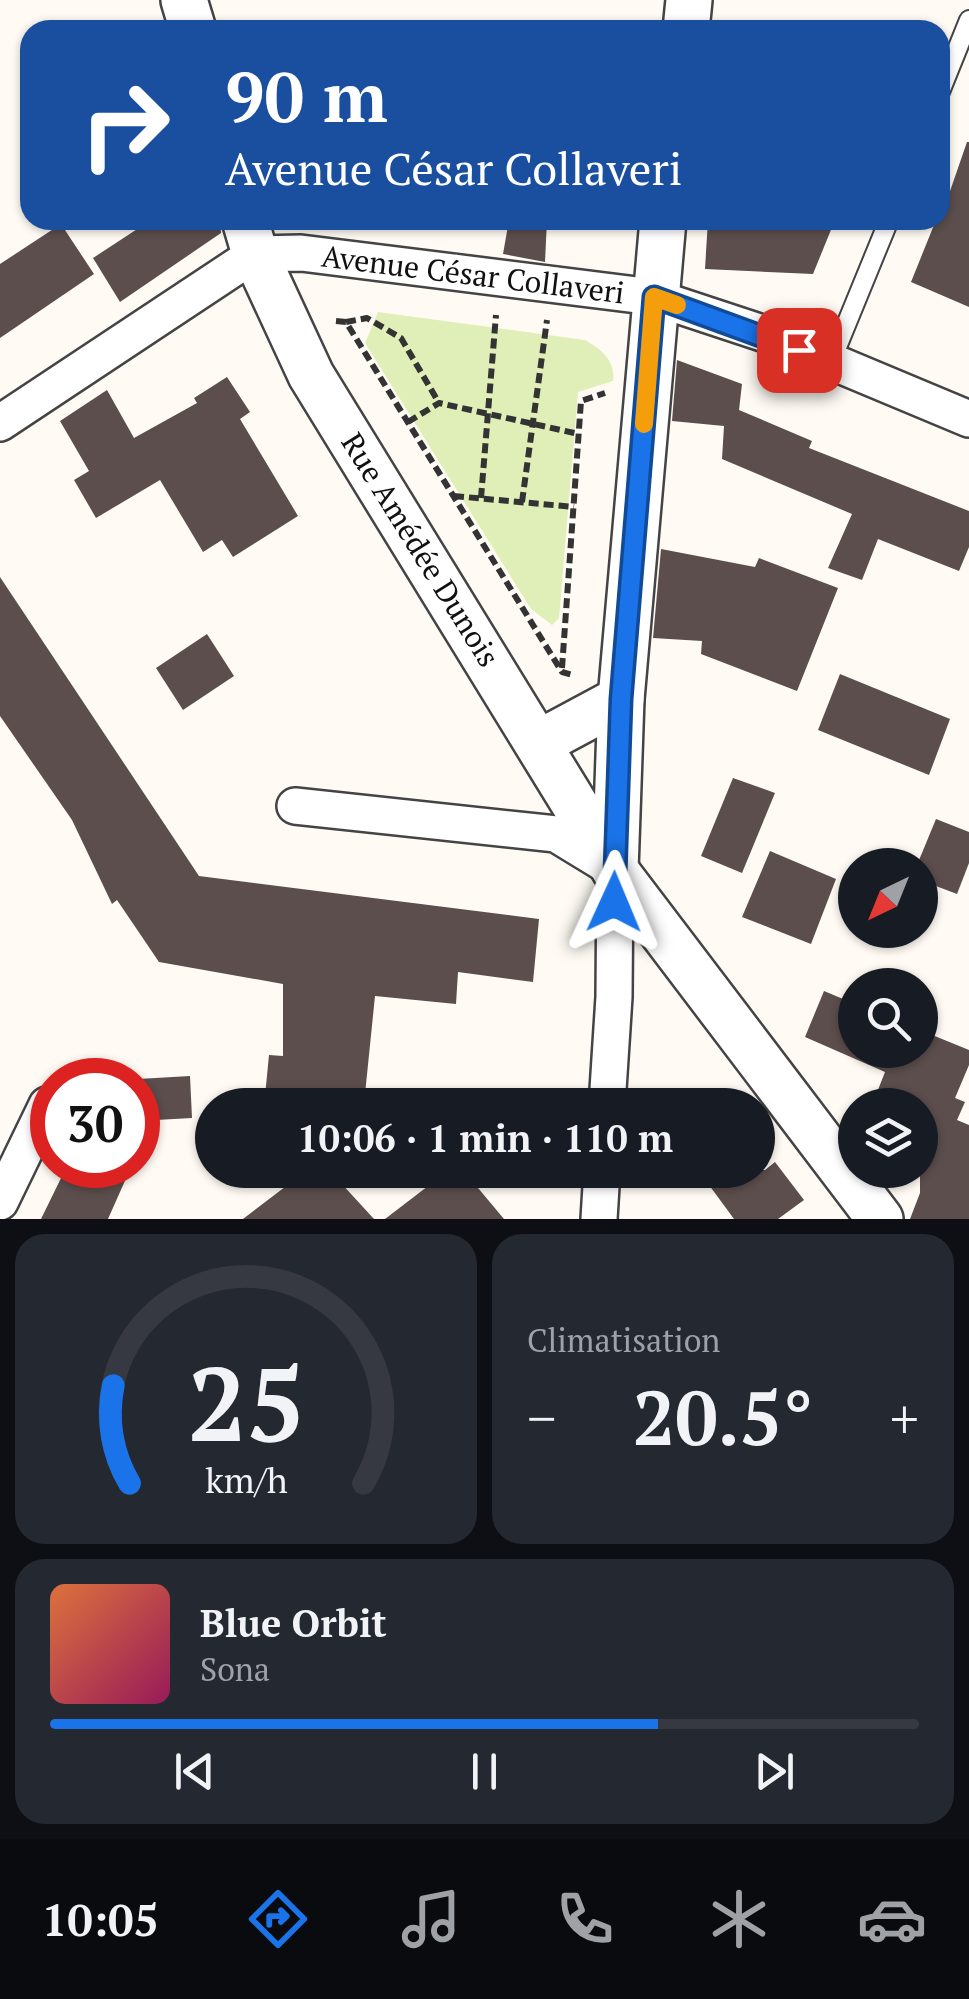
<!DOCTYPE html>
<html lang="fr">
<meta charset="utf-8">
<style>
:root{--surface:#171b24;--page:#242831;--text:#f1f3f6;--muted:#9ea1a6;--line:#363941;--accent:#1a73e8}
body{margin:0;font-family:"PT Serif",serif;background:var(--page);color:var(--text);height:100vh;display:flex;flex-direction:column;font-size:38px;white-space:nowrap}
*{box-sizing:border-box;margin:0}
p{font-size:32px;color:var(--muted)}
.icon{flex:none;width:55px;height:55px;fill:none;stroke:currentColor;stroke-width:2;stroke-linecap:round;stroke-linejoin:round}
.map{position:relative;height:1219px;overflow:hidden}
.details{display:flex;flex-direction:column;gap:15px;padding:15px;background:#0d0f14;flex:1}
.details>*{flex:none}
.top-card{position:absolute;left:20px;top:20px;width:930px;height:210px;border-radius:30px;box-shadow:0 2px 8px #0004;background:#1a4fa0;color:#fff;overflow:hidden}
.needle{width:65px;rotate:223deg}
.tools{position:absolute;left:838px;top:848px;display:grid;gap:20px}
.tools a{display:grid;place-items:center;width:100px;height:100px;border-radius:50%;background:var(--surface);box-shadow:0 2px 8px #0004;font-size:50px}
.speed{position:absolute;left:30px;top:1058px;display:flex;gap:20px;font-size:50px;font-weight:700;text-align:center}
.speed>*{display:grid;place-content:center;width:130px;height:130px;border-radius:50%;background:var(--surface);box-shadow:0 2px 8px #0004;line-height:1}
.speed .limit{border:15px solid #d22;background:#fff;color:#111}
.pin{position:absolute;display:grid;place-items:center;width:85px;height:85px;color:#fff;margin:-42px;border-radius:20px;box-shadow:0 5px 15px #0006}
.me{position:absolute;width:110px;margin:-55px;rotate:1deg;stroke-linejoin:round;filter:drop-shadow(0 0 8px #0008)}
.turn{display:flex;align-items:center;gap:35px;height:210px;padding:0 40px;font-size:45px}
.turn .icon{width:130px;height:130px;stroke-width:2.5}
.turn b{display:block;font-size:70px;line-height:85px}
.big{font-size:75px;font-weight:600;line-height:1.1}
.details .widget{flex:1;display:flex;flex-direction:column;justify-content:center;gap:15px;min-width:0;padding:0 35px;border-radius:30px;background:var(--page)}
.details .dial{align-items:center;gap:0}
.dial svg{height:260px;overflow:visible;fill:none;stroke:var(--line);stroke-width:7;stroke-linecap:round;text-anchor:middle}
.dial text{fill:var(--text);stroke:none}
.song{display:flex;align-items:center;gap:30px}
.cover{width:120px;height:120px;border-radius:15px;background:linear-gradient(135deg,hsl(20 70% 55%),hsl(330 70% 35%))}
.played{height:10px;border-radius:5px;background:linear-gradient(90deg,var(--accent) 70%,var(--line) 70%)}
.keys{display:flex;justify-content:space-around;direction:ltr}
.heat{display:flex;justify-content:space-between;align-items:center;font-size:55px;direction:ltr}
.details .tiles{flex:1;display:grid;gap:15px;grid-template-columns:1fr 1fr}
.widget:last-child{grid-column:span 2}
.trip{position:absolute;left:195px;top:1088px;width:580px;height:100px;border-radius:50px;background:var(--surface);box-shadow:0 2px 8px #0004;font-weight:600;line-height:100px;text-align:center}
.dock{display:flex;height:160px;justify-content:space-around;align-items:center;background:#090b0e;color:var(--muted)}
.dock .icon{width:70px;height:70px}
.dock .current{color:var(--accent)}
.dock b{font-size:45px;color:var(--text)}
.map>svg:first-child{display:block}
.green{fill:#e0efb8}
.building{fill:#5b4e4c}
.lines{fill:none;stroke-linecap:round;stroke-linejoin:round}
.service-casing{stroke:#444;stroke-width:22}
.minor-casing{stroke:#444;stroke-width:40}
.tertiary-casing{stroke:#444;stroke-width:50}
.path{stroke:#333;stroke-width:6;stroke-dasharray:10 5;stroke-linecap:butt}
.service{stroke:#fff;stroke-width:18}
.minor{stroke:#fff;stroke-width:35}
.tertiary{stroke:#fff;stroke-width:45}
.route-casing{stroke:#114b97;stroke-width:25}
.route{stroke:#1a73e8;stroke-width:18}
.slow{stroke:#f59e0b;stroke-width:18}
.labels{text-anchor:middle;stroke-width:10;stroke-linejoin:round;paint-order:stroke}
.street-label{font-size:30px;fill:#111;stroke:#fff}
</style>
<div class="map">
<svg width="969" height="1219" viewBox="0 0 969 1219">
<rect width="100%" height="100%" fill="#fffbf4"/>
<path class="green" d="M378,312L585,340C601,349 616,361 613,381L578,392L559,618L552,625L531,609L365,343Z"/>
<g class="building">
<polygon points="967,142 969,142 969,307 911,282 936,220 940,220"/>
<polygon points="151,220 220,220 221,233 120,302 93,258"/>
<polygon points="509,220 547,220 545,262 503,254"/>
<polygon points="708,220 835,220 813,274 705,269"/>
<polygon points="61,224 94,274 0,338 0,264"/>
<polygon points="677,360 742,384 739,410 812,441 809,448 969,511 969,547 959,571 878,539 862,580 828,568 852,514 722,459 724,426 672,421"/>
<polygon points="227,377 250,412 240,419 298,516 233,557 222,540 203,552 160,480 96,518 74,480 89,471 60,421 107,390 134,438 197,403 194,398"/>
<polygon points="661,549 755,567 759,558 838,588 797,691 701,654 702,641 653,638"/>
<polygon points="0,577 199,876 539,919 533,982 458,972 456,1004 375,996 364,1104 265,1096 269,1055 283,1056 283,984 159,962 117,900 112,904 72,820 0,716"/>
<polygon points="207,634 234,676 183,710 156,668"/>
<polygon points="840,674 950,719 929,775 818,730"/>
<polygon points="733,778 775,793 742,873 701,856"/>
<polygon points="936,819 969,832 969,863 957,894 920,880 917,865"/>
<polygon points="770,851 836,879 811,944 742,917"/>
<polygon points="824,991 855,1004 855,1050 920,1050 920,1030 969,1050 969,1065 955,1098 965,1102 957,1120 969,1125 969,1219 910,1219 920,1193 920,1105 872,1105 885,1072 805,1037"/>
<polygon points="190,1076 192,1118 138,1121 138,1079"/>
<polygon points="775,1162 804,1200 778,1219 734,1219 698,1170 765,1170"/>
<polygon points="74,1165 109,1165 128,1174 108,1219 41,1219 63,1174 69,1176"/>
<polygon points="329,1170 374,1219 243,1219 302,1174 319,1177"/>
<polygon points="449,1170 463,1170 504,1219 385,1219"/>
</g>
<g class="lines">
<g class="service-casing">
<g id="service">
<polyline points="940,92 969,20"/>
<polyline points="830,364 889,220"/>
</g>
</g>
<g class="minor-casing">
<g id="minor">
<polyline points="0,423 255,254 301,253 653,297 768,335 969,419"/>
<polyline points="295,806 556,834 615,870 614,997 607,1105"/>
<polyline points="0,1202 47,1105"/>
<polyline points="599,1219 602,1170"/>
</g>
</g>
<g class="tertiary-casing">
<g id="tertiary">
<polyline points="184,0 193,30"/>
<polyline points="686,30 689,0"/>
<polyline points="245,220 255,254 311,375 615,870 880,1219"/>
<polyline points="539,743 621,699"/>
<polyline points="615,870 621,699 663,220"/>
</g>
</g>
<g class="path">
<polyline points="336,321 346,322 562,672 573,675"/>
<polyline points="346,322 367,318 401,338 439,403"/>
<polyline points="408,422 439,403 579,434"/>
<polyline points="454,496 574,507"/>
<polyline points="481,498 496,315"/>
<polyline points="522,502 547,320"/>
<polyline points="562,668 581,401 605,393"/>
</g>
<use href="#service" class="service"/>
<use href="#minor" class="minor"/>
<use href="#tertiary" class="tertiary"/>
</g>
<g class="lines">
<g class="route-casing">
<polyline id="route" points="614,902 621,699 654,297 799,350"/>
</g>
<use href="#route" class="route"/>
<polyline class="slow" points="644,424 654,297 677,305"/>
</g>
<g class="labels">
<g class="street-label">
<text transform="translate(473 275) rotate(7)" y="10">Avenue César Collaveri</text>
<text transform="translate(420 550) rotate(58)" y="10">Rue Amédée Dunois</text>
</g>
</g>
</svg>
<div class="tools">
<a><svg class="needle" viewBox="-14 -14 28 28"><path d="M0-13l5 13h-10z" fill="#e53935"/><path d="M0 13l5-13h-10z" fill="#9ea1a6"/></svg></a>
<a><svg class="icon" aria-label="search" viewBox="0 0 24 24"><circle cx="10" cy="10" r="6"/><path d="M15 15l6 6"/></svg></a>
<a><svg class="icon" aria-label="layers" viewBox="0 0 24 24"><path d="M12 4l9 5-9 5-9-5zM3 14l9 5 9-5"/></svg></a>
</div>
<div class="speed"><div class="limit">30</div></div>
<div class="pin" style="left:799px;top:350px;background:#d93025"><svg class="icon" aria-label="arrive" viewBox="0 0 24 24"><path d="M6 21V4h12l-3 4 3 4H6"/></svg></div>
<svg class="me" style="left:614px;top:902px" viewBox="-20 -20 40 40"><path d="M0-17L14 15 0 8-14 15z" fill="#1a73e8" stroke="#fff" stroke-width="4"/></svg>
<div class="trip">10:06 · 1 min · 110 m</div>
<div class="top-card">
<div class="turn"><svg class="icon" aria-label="right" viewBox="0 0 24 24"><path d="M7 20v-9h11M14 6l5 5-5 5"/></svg><div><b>90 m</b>Avenue César Collaveri</div></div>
</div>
</div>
<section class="details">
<div class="tiles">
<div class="widget dial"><svg viewBox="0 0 100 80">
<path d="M14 69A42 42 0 1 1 86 69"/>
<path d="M14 69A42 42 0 0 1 9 39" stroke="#1a73e8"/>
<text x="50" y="56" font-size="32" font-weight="700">25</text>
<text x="50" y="72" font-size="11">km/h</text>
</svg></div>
<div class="widget"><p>Climatisation</p>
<div class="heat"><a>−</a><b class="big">20.5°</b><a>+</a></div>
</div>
<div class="widget">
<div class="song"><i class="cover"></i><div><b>Blue Orbit</b><p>Sona</p></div></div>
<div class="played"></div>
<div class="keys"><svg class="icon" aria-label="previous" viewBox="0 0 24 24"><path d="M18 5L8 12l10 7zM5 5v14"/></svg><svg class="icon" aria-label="pause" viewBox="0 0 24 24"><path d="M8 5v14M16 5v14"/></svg><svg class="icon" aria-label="next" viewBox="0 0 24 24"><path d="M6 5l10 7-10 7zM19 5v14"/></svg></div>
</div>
</div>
</section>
<nav class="dock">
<b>10:05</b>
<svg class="icon current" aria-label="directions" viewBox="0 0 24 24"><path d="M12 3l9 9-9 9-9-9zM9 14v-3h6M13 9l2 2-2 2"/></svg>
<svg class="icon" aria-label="music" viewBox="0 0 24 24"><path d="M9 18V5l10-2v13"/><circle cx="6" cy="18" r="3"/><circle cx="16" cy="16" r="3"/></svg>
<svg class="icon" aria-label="phone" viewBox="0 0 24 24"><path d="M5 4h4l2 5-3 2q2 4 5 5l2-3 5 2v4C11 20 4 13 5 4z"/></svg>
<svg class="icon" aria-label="climate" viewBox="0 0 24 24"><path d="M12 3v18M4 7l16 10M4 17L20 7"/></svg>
<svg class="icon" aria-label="car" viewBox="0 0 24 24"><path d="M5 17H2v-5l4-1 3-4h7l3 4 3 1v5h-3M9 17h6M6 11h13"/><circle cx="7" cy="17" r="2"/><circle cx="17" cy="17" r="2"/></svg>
</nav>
